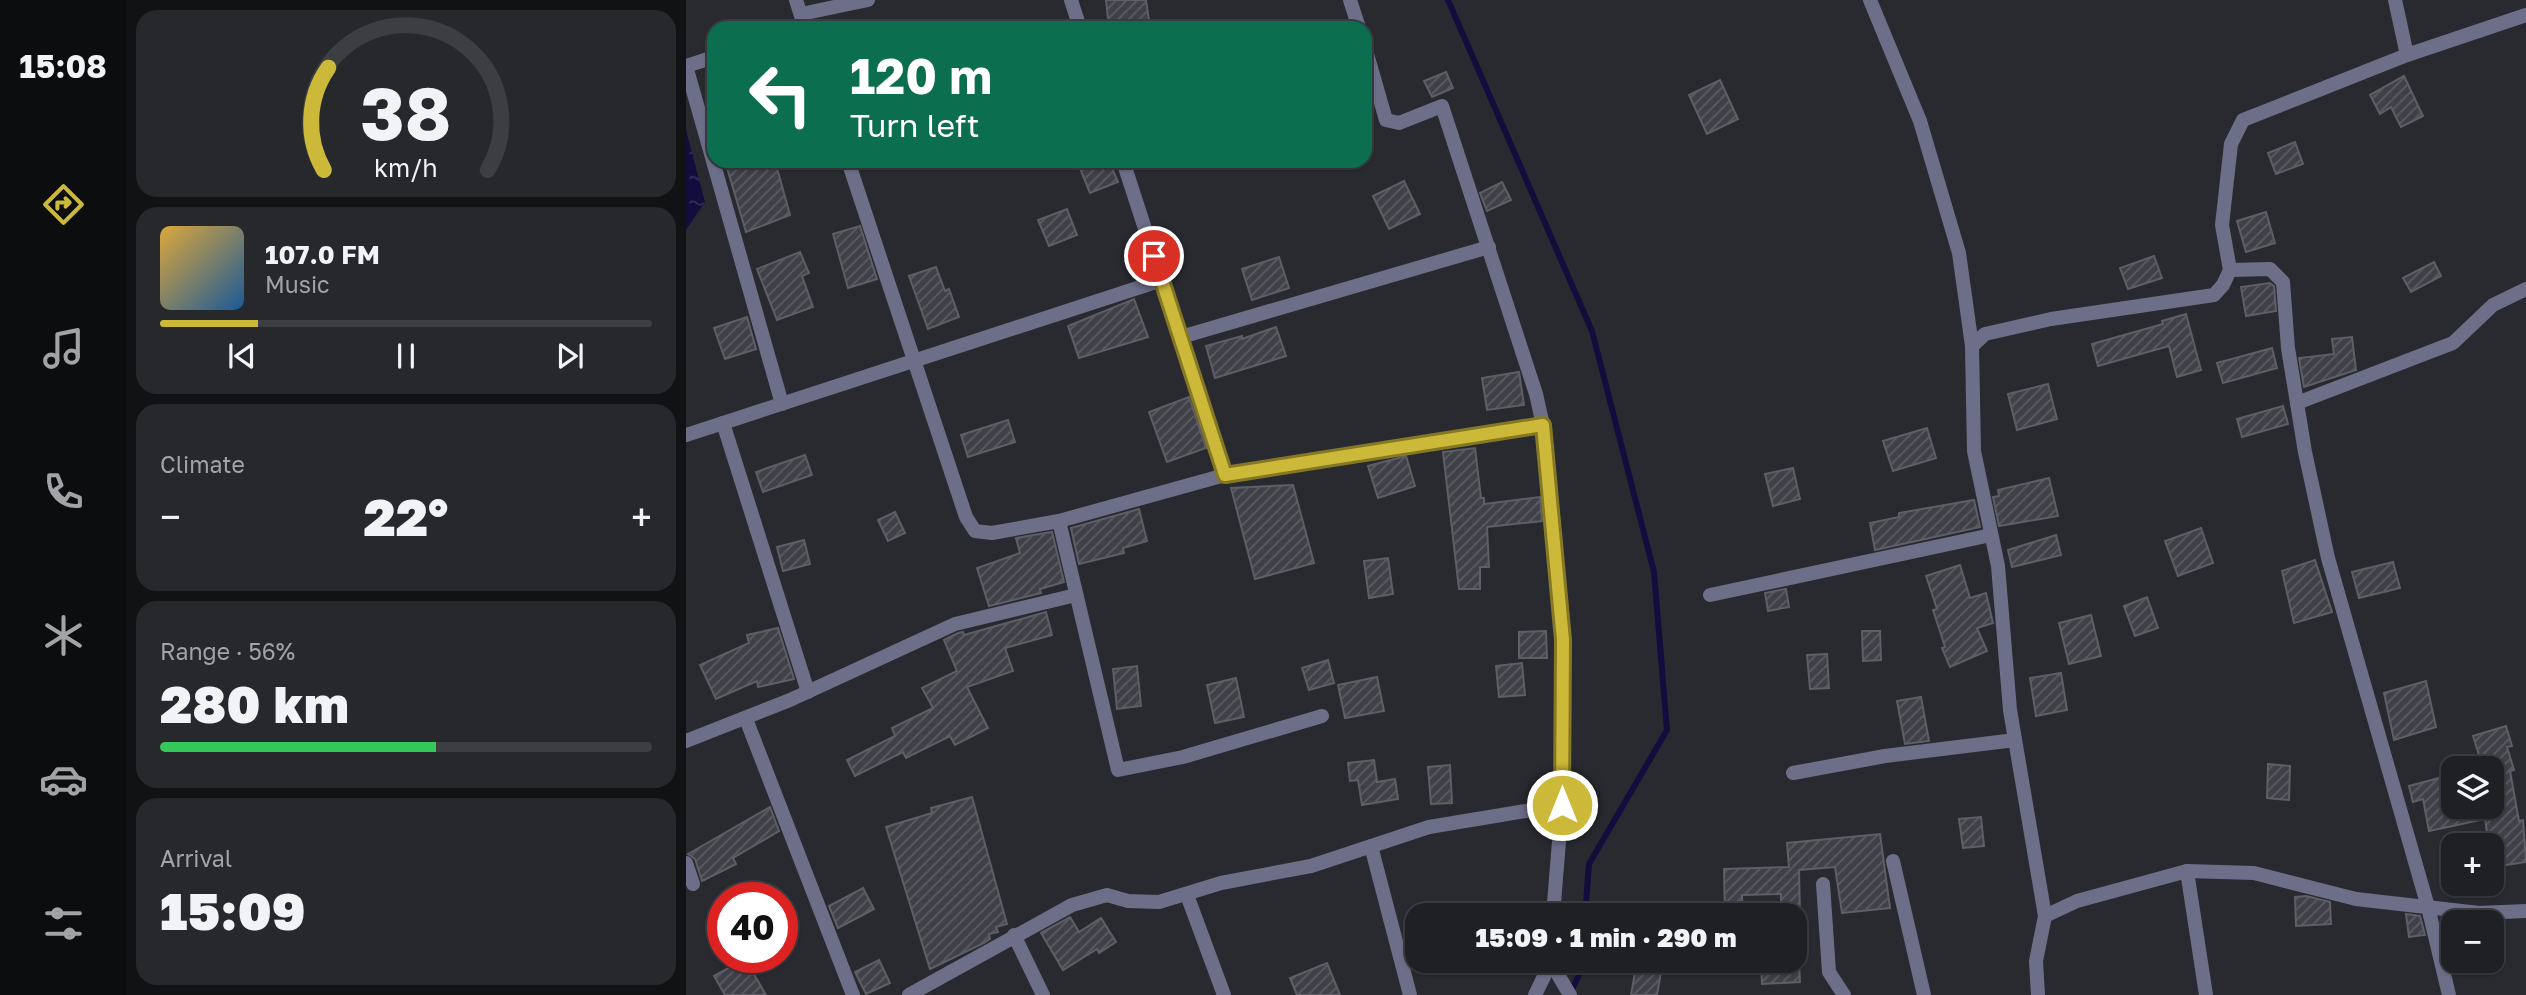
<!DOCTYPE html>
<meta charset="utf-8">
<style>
:root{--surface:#1f2024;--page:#27282c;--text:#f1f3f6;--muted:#a1a3a6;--line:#3c3e41;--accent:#ccb939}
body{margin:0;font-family:"Golos Text",sans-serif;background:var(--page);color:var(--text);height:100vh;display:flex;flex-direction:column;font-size:26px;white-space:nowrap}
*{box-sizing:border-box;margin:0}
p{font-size:23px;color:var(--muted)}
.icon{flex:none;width:38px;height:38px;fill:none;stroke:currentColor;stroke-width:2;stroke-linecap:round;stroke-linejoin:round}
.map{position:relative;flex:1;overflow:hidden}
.side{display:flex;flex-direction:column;gap:10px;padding:10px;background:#111214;width:560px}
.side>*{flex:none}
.top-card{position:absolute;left:21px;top:21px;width:665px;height:147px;border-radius:21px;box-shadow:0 2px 5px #0004,0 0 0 2px var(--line);background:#0b6e4f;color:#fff;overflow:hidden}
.buttons{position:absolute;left:1755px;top:756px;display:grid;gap:14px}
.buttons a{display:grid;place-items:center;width:63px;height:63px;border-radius:14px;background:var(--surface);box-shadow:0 2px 5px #0004,0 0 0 2px var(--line);font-size:35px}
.speed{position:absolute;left:21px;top:882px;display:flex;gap:14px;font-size:35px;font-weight:700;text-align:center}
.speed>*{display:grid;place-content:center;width:91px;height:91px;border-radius:50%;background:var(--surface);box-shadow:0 2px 5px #0004,0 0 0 2px var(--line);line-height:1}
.speed .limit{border:10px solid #d22;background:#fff;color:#111}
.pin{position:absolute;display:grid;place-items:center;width:60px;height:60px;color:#fff;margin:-30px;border:4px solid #fff;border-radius:50%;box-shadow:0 2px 7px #0007}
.me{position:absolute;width:77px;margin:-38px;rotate:0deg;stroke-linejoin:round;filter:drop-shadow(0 0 5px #0008)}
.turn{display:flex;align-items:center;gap:24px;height:147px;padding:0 28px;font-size:32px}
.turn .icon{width:91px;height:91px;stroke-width:2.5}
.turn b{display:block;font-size:49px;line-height:60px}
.big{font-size:52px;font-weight:800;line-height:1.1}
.side .tile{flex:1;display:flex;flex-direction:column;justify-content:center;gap:10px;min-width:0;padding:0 24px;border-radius:21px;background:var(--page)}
.side .dial{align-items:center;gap:0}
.dial svg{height:182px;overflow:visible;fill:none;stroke:var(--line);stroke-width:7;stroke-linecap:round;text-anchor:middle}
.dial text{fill:var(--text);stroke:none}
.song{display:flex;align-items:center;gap:21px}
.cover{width:84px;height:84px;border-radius:10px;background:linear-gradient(135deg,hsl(40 70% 55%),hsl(210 70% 35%))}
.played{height:7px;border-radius:4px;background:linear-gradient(90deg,var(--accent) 20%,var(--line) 20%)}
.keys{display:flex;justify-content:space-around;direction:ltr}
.heat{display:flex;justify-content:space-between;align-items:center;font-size:38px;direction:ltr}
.charge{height:10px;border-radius:5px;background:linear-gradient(90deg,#34c759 56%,var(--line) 0)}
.trip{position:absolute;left:719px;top:903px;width:402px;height:70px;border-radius:21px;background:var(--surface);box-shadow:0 2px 5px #0004,0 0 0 2px var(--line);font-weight:800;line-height:70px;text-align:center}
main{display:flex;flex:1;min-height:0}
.tabs{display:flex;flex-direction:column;width:126px;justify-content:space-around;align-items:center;background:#0c0d0e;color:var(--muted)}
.tabs .icon{width:49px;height:49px}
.tabs .current{color:var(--accent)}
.tabs b{font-size:32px;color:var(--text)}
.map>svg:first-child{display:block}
.water{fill:url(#water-ripples)}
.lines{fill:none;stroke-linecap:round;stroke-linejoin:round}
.stream{stroke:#130d3e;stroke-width:6}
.building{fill:url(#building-hatch);stroke:#5d5e66;stroke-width:2}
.minor{stroke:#6d6f89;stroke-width:14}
.tertiary{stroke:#6d6f89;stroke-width:14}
.route-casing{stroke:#857825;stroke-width:18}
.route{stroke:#ccb939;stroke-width:12}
</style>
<main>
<nav class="tabs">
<b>15:08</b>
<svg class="icon current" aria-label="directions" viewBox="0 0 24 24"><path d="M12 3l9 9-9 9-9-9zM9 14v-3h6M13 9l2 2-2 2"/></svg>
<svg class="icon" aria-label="music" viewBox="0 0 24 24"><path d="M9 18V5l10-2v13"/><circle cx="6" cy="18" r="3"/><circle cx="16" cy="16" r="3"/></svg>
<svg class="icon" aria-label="phone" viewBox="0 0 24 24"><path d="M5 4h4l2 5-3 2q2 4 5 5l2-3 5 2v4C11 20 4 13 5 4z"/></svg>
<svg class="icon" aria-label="climate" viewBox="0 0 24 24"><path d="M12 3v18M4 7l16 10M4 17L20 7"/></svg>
<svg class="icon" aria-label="car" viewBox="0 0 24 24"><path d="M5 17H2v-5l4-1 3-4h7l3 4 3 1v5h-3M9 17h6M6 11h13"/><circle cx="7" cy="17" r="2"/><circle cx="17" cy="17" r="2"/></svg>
<svg class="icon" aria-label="filters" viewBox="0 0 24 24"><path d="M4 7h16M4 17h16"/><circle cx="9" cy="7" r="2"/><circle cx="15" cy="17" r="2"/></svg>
</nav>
<section class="side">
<div class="tile dial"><svg viewBox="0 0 100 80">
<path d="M14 69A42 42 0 1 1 86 69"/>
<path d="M14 69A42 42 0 0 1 16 24" stroke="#ccb939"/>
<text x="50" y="56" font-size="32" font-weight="700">38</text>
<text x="50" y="72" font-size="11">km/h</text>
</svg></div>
<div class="tile">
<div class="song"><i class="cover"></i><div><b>107.0 FM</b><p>Music</p></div></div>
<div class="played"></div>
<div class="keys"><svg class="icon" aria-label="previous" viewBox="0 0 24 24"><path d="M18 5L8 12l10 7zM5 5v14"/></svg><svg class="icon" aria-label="pause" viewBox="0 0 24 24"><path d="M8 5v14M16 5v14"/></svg><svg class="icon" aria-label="next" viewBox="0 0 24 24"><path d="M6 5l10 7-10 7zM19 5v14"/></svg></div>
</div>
<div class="tile"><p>Climate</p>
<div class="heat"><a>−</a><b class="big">22°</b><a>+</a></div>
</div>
<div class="tile"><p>Range · 56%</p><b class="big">280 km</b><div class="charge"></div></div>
<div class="tile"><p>Arrival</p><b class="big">15:09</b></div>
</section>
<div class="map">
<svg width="1840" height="995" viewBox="0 0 1840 995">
<defs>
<pattern id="water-ripples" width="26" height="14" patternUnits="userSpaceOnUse" patternTransform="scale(1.75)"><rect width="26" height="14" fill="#130d3e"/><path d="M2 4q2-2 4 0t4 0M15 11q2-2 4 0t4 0" fill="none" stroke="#36305a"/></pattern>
<pattern id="building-hatch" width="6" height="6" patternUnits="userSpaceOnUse" patternTransform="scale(1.75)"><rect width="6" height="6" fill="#404048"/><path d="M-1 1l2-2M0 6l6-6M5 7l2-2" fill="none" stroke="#5c5c63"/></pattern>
</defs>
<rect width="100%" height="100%" fill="#292a30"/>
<polygon class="water" points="0,130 19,202 0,230"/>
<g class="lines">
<g class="stream">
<polyline points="762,0 906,331 968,572 981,730 903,864 899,915"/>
<polyline points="884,993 894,973 895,961"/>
</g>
</g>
<g class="building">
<polygon points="420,0 460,0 464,27 423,28"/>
<polygon points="760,72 767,88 746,97 738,81"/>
<polygon points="1718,76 1737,116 1715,127 1705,107 1694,114 1684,95"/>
<polygon points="1034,80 1052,119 1021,134 1003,95"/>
<polygon points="1609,142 1617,164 1590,174 1582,153"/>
<polygon points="39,161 89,161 104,215 60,232"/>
<polygon points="391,161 423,161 432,182 404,193"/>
<polygon points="718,181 734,214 703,229 687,196"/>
<polygon points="816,182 825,200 801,211 794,193"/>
<polygon points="381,209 391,235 363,246 352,220"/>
<polygon points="1580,212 1589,243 1560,252 1551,221"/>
<polygon points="174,226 191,279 162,288 147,234"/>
<polygon points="114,252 123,273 116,276 127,307 91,320 71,269"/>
<polygon points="1468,256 1476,278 1442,289 1434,268"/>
<polygon points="593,257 603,288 566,300 556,269"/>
<polygon points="1748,262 1755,276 1725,292 1717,278"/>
<polygon points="250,267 259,291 263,289 273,317 242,329 223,276"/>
<polygon points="1584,283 1588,286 1590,311 1560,316 1555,287"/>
<polygon points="448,299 462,337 393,358 382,326"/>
<polygon points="1500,314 1515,370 1491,377 1483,346 1412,366 1406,344 1477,324 1476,321"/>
<polygon points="61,317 70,349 39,359 28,328"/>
<polygon points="590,327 600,356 529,378 520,346 556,336 556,339"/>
<polygon points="1666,337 1670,370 1618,387 1613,358 1648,354 1646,339"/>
<polygon points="1586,348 1591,368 1537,383 1531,363"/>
<polygon points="833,372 838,405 801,410 796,378"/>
<polygon points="1362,384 1371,419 1331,430 1322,394"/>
<polygon points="503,397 520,448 481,462 463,412"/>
<polygon points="1597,406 1602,424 1556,437 1551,419"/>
<polygon points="322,420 329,442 282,457 275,435"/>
<polygon points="1241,428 1250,458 1207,471 1197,441"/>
<polygon points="789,448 795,498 798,498 798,504 854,497 856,521 801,527 803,567 794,567 794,589 773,589 757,452"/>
<polygon points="119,455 126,475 77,492 70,472"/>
<polygon points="720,456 729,486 692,498 682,466"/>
<polygon points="1107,468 1114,499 1087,506 1079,474"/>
<polygon points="1363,478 1372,516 1313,526 1307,497 1313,496 1312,490"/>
<polygon points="607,485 628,563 569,579 545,488"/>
<polygon points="1288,500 1294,527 1189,550 1184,523 1213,517 1213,513"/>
<polygon points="453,509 461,541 437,548 438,553 393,564 385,528"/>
<polygon points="209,512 219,533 202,541 192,520"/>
<polygon points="1515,528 1527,563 1492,576 1479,541"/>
<polygon points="366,532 378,582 354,589 355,593 303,606 291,568 334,553 330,538"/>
<polygon points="1370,535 1375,555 1326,567 1322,550"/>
<polygon points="118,540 124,564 97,571 91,547"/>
<polygon points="702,558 707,594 683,598 678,561"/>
<polygon points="1629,560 1646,612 1608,623 1596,571"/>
<polygon points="1707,562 1714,588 1673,598 1666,572"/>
<polygon points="1274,565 1284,598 1300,593 1307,623 1291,628 1301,651 1264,667 1256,648 1259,647 1247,610 1251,609 1240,576"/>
<polygon points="1100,589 1103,607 1082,611 1079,593"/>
<polygon points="1461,597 1472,628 1449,636 1438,606"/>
<polygon points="360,612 366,635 319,648 327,671 281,687 302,728 269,745 264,736 220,758 217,752 169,776 161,760 209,736 206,728 247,708 236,688 271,671 258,640 272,633 277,632 278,635"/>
<polygon points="1405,615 1415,656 1383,664 1373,623"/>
<polygon points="92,628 108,679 72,687 71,681 30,699 14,665 63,643 61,635"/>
<polygon points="860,631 861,658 833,658 833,632"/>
<polygon points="1176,631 1194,631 1195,660 1177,661"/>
<polygon points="1141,654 1143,688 1124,689 1121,655"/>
<polygon points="642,660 648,683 623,690 616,668"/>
<polygon points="836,663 839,695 813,697 810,666"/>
<polygon points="451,666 455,706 431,709 427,669"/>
<polygon points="1375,673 1381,710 1350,716 1344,678"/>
<polygon points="691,677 698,711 659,718 652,685"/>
<polygon points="550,678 558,717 529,723 521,685"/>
<polygon points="1740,681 1750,727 1708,740 1698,693"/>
<polygon points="1235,697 1243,741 1219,744 1211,701"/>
<polygon points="1820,726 1826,746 1821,747 1828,770 1824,771 1833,821 1837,820 1840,862 1806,867 1806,845 1803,845 1799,819 1743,831 1737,799 1727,802 1723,786 1768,774 1768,807 1806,807 1806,768 1797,768 1787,736"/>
<polygon points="688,760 691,782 709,779 712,799 676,805 672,780 664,781 662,763"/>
<polygon points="1582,764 1604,766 1603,800 1581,798"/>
<polygon points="764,765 766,803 745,804 742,767"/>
<polygon points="286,797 321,924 310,927 312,932 303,934 304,939 298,943 244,969 200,827 246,813 245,808"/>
<polygon points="84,807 93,831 47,858 50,864 16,881 9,859 2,854"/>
<polygon points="1295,817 1298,846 1277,848 1273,819"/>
<polygon points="1194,834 1204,908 1156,913 1149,867 1113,870 1114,915 1095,915 1095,894 1056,895 1057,915 1039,915 1038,869 1103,867 1101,843"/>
<polygon points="177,888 188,909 152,928 143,906"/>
<polygon points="1620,896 1644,902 1645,924 1610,926 1609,897"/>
<polygon points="1720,914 1734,916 1739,935 1723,937"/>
<polygon points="384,917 393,932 415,918 430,942 413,953 411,949 377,970 355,933"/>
<polygon points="59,959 80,995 39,995 28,976"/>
<polygon points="193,960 204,983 180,994 169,972"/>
<polygon points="951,961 977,961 971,995 945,995"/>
<polygon points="1075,961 1113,961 1114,982 1076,984"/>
<polygon points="641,963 654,995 611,995 604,978"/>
</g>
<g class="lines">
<g class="minor">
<polyline points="110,0 119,28"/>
<polyline points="664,0 673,28"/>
<polyline points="1184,0 1234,121 1273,253 1286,346"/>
<polyline points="115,14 182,0"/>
<polyline points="679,47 700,120 713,123 756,106 850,394 857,425"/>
<polyline points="1721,55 1840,15"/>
<polyline points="28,57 0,66 96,404"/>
<polyline points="162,161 280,517 289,531 306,533 373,521 539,475"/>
<polyline points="1544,270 1584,269 1597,282 1602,348 1619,452 1642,558 1742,907 1763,995"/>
<polyline points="495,337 803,247"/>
<polyline points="1611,403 1767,343 1807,305 1840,289"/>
<polyline points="37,423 122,692"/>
<polyline points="0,435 476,280"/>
<polyline points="373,521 432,770 497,757 636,716"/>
<polyline points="1024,595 1305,535"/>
<polyline points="60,719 167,995"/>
<polyline points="0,741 104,700 269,624 390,595"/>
<polyline points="1107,773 1199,756 1329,740"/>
<polyline points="685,846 724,995"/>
<polyline points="1207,861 1238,995"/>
<polyline points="0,863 7,884"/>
<polyline points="1501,871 1520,995"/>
<polyline points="1137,884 1143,972 1158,995"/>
<polyline points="501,895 538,995"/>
<polyline points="328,935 357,995"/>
<polyline points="223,995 386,905 421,895 442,901 473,902 535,883 625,866 743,827 876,805"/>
<polyline points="849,995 864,964"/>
</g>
<g class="tertiary">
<polyline points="385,0 394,28"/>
<polyline points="437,161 539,475 857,425 877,641 876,805 867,915"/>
<polyline points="1359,916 1324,710 1312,566 1288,451 1286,346 1299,334 1365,319 1528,295 1537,285 1544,270 1536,225 1545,144 1557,120 1721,55 1709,0"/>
<polyline points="864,961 884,995"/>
<polyline points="1352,995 1350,961 1359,916 1391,901 1501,871 1568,873 1670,899 1793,913 1840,911"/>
</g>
</g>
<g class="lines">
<g class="route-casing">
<polyline id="route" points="468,256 539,475 857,425 877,640 876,805"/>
</g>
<use href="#route" class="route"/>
</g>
</svg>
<div class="buttons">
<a><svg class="icon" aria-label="layers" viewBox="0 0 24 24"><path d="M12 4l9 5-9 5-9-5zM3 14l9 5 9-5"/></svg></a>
<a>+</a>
<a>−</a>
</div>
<div class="speed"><div class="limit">40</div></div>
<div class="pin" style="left:468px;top:256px;background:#d93025"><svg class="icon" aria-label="arrive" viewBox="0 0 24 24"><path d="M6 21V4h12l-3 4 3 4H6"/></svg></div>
<svg class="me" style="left:876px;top:805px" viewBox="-20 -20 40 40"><circle r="17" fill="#ccb939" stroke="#fff" stroke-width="3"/><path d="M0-11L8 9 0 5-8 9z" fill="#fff"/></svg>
<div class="trip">15:09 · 1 min · 290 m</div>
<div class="top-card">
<div class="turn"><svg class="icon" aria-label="left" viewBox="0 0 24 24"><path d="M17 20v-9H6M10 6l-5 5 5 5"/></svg><div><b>120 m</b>Turn left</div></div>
</div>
</div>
</main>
